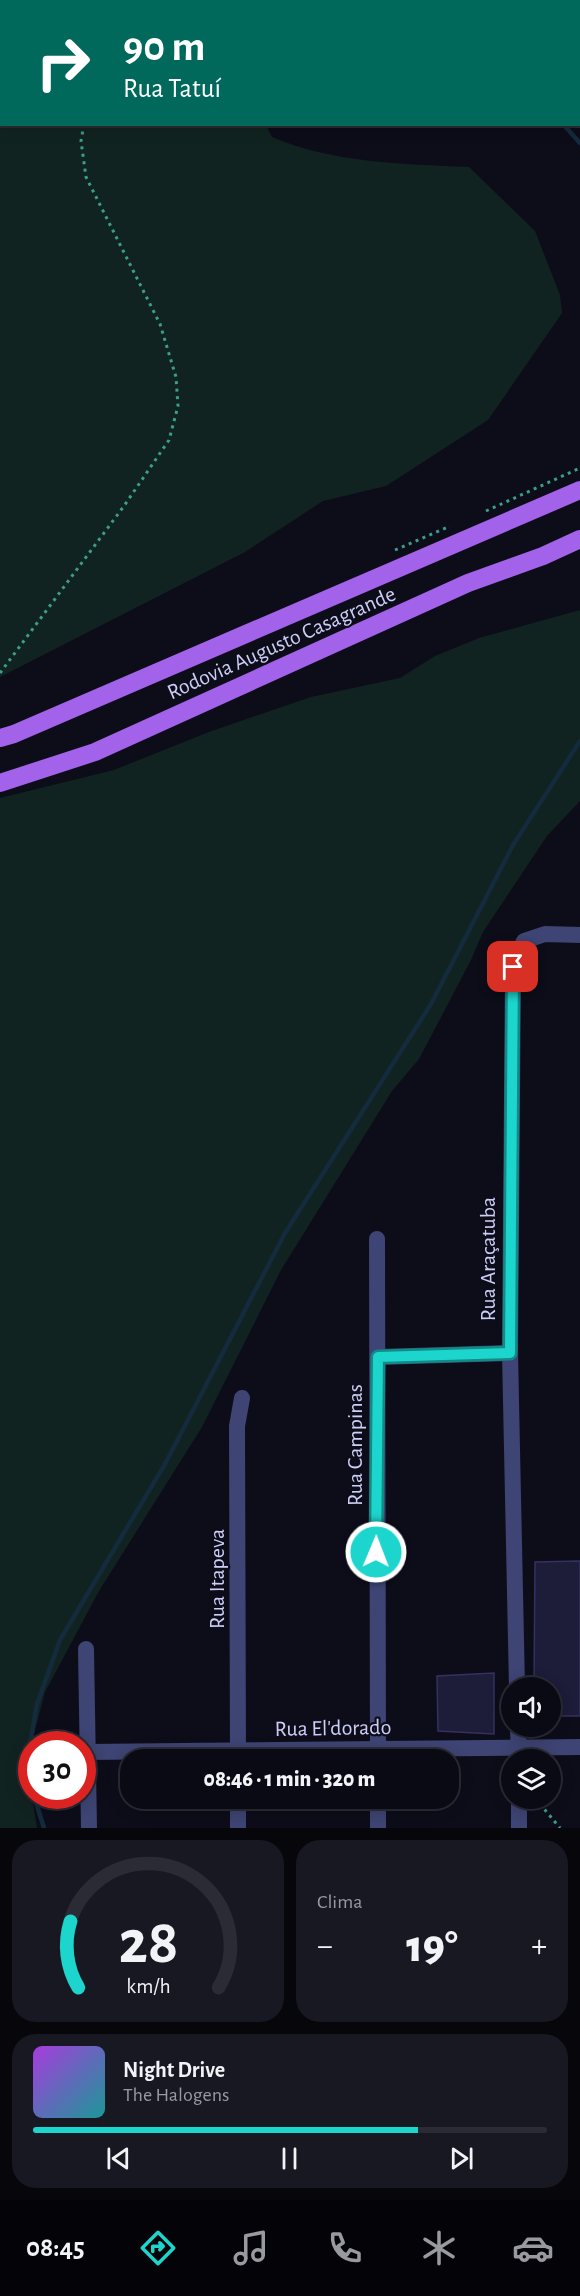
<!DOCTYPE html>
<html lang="pt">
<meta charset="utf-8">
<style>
:root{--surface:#0a0a14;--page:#181822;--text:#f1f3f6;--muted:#999aa0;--line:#2a2b34;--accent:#1cd5cc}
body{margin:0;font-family:"Alegreya Sans",sans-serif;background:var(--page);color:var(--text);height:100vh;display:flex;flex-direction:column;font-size:22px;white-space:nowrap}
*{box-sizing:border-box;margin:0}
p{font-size:20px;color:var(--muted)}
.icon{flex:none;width:33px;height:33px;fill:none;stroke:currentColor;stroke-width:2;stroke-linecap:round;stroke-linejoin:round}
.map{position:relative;height:1828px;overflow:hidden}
.panel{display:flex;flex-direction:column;gap:12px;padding:12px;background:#06060b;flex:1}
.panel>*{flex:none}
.banner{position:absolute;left:0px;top:0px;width:580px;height:126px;box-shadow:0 3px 15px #0003,0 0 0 2px var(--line);background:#00695c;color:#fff;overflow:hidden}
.controls{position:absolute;left:501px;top:1677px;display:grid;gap:12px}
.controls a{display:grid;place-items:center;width:60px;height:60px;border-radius:50%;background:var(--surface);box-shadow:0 3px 15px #0003,0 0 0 2px var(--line);font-size:30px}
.speed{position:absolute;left:18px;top:1731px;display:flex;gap:12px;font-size:30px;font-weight:700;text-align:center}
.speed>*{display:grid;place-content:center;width:78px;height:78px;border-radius:50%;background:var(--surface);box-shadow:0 3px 15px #0003,0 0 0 2px var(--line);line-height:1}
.speed .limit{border:9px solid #d22;background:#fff;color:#111}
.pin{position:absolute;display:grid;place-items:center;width:51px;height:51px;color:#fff;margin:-26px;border-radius:12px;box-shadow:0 3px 9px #0006}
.me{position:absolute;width:66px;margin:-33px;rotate:1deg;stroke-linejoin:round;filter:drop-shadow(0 0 4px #0008)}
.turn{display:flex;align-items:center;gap:21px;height:126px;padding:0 24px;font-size:27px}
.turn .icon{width:78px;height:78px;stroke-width:2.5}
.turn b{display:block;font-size:42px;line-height:51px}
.big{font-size:45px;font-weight:800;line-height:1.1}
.panel .tile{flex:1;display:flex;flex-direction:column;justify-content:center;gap:9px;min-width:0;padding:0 21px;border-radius:24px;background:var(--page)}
.panel .dial{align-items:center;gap:0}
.dial svg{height:156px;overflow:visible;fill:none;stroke:var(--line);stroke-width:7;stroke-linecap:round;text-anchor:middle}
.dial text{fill:var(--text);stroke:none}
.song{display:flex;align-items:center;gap:18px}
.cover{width:72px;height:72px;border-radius:9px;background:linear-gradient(135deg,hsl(280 70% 55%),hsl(180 70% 35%))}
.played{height:6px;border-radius:3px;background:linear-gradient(90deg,var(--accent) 75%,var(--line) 75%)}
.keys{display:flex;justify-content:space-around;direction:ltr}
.heat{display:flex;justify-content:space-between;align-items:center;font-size:33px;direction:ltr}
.panel .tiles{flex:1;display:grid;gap:12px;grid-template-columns:1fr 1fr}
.tile:last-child{grid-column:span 2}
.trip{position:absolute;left:120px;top:1749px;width:339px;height:60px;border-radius:24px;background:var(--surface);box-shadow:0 3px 15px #0003,0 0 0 2px var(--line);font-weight:800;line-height:60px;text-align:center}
.dock{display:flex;height:96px;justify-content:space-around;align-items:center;background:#040408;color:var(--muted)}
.dock .icon{width:42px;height:42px}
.dock .selected{color:var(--accent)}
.dock b{font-size:27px;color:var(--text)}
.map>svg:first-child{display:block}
.green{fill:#112320}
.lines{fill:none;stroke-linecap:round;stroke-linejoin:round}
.stream{stroke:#132b3d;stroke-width:4.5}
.building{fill:#1d1c39;stroke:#333162;stroke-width:1.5}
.path{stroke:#3b9e8a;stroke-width:3;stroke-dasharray:3 4.5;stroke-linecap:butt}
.minor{stroke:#3e4473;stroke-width:16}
.major{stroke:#a362ea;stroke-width:18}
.route-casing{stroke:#128a85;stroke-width:15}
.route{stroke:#1cd5cc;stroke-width:10}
.labels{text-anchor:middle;stroke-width:4.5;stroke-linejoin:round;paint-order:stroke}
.street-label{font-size:22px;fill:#cdcef8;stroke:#0d0d1a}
</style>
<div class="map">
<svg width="580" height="1828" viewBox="0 0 580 1828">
<rect width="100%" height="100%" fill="#0d0d1a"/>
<g class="green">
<polygon points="128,0 369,0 122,1"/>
<path d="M0,33L2,124L266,125L272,137C333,163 403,164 469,167L535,231L560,295L562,313L488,420L386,486L323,501L245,552L0,677Z"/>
<polygon points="580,610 580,801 547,836 483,932 470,962 419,1059 392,1091 281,1270 202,1427 99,1591 45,1692 29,1753 30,1786 37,1828 0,1828 0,798 114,770 209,732 311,697 400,678 435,656 479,638"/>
</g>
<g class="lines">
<g class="stream">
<polyline points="563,124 580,143"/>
<polyline points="32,1774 30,1744 37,1704 60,1640 165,1464 285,1233 431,1004 513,845 580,741"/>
<polyline points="34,1796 44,1828"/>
</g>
</g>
<g class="building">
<polygon points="580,1561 580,1716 550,1716 550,1688 534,1688 535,1562"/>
<polygon points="494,1673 494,1734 438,1731 437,1676"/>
</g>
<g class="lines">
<g class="path">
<polyline points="161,2 162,0"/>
<polyline points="486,511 580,468"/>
<polyline points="395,550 450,526"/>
<polyline points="0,673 124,506 169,440 178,406 176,377 160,324 86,177 81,141 84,124"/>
<polyline points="535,1798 560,1828"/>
</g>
<g class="minor">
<polyline points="377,1239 378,1760"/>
<polyline points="378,1357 510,1353"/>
<polyline points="86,1649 89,1828"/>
<polyline points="517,1688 510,1353 513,967 524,941 545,934 580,935"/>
<polyline points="518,1726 519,1760"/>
<polyline points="86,1752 580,1747"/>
<polyline points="238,1760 237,1426 242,1398"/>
<polyline points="238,1828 238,1798"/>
<polyline points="378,1828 378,1798"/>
<polyline points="519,1828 519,1798"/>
</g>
<g class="major">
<polyline points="0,738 14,734 580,490"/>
<polyline points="0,783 95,752 468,583 543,556 580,539"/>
</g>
</g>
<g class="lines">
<g class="route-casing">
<polyline id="route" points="376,1552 378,1357 510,1353 513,967"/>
</g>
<use href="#route" class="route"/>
</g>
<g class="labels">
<g class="street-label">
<text transform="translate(281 642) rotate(-24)" y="8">Rodovia Augusto Casagrande</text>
<text transform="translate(487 1259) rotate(-90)" y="8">Rua Araçatuba</text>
<text transform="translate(354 1445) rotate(-90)" y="8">Rua Campinas</text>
<text transform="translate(216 1579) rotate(-90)" y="8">Rua Itapeva</text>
<text transform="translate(333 1727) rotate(-1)" y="8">Rua El'dorado</text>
</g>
</g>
</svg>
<div class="controls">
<a><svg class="icon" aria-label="sound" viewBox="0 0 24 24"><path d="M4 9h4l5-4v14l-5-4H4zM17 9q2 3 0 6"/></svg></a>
<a><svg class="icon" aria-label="layers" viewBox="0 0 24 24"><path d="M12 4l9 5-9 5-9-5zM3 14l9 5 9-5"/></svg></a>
</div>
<div class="speed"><div class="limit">30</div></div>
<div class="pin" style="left:513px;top:967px;background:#d93025"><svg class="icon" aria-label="arrive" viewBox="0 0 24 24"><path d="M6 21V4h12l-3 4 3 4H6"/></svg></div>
<svg class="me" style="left:376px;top:1552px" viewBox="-20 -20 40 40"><circle r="17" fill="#1cd5cc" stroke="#fff" stroke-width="3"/><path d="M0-11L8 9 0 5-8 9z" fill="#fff"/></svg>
<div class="trip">08:46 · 1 min · 320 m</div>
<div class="banner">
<div class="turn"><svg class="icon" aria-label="right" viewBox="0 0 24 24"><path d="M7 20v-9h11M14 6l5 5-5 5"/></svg><div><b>90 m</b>Rua Tatuí</div></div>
</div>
</div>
<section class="panel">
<div class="tiles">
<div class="tile dial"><svg viewBox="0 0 100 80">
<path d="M14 69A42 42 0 1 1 86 69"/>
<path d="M14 69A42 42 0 0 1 10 35" stroke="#1cd5cc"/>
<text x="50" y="56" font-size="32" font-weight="700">28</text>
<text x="50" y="72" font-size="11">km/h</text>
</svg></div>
<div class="tile"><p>Clima</p>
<div class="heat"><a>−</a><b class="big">19°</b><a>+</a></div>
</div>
<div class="tile">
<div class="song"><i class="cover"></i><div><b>Night Drive</b><p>The Halogens</p></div></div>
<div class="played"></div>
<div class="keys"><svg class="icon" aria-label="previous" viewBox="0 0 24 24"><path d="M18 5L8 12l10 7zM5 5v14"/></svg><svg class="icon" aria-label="pause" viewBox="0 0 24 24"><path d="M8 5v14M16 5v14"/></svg><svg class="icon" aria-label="next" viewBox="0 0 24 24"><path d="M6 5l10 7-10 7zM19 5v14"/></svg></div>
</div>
</div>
</section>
<nav class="dock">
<b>08:45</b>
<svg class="icon selected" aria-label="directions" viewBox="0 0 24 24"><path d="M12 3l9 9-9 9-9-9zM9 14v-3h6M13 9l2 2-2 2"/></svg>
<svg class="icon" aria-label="music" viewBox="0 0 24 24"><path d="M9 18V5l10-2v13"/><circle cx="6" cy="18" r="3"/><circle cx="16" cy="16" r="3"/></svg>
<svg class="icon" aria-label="phone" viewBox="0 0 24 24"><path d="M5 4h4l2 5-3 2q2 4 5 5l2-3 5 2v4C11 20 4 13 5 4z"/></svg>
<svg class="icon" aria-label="climate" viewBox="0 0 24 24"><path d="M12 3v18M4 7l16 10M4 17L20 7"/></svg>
<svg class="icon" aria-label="car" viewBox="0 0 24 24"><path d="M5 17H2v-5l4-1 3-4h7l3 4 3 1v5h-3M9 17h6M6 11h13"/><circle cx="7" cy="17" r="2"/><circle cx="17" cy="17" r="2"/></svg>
</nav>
